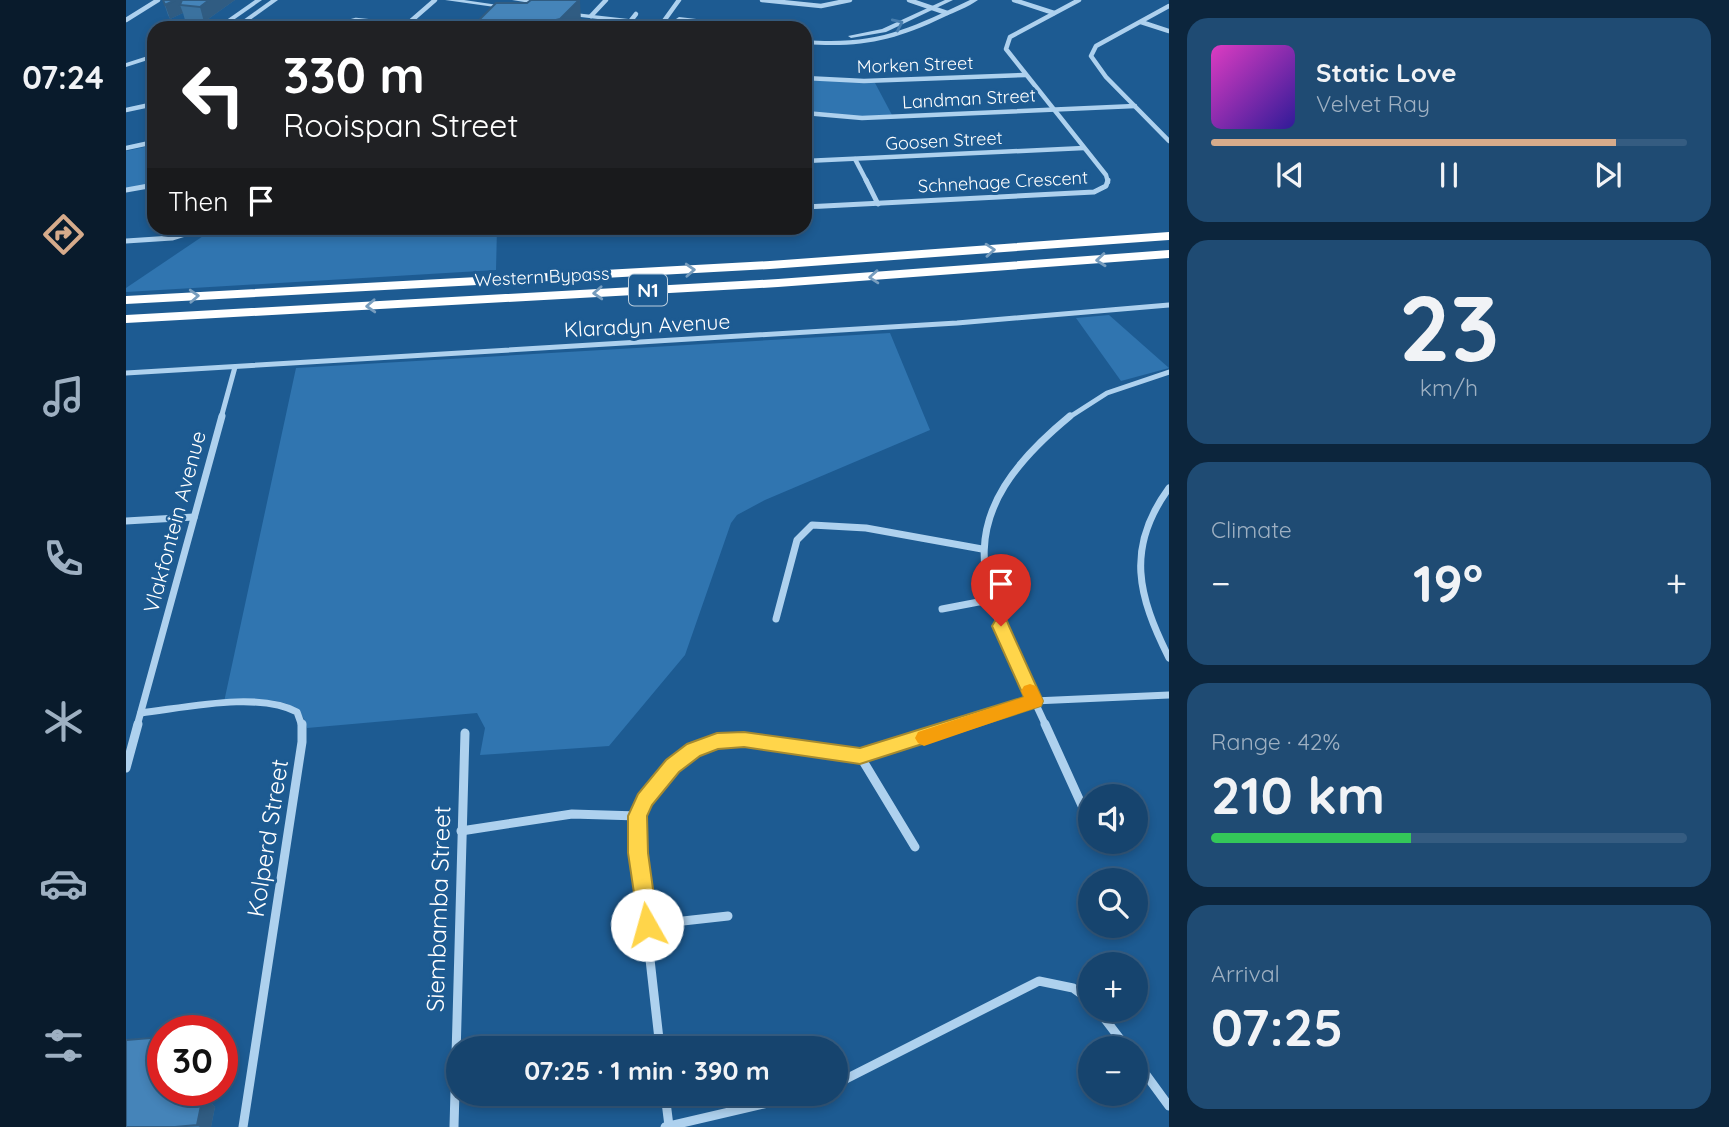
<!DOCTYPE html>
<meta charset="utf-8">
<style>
:root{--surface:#16446e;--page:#1f4b73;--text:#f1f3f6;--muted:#9eb0c2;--line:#355c81;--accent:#d6ab8b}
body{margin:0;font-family:Quicksand,sans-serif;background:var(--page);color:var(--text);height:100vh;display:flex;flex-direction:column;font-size:26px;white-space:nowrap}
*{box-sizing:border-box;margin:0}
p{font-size:23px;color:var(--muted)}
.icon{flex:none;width:38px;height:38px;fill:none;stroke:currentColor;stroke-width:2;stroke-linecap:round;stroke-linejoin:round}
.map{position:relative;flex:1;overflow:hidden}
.sheet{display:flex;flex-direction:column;gap:18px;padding:18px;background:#0c253c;width:560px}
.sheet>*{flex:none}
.banner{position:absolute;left:21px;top:21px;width:665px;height:214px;border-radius:21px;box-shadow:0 4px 10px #0003,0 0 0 2px var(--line);background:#202124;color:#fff;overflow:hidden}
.buttons{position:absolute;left:952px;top:784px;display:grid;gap:14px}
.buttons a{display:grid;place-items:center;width:70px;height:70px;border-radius:50%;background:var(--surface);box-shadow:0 4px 10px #0003,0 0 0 2px var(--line);font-size:35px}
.speed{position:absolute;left:21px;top:1015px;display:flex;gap:14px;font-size:35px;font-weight:700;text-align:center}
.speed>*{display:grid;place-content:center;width:91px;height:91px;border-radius:50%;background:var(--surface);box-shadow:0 4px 10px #0003,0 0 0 2px var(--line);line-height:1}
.speed .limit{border:10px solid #d22;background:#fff;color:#111}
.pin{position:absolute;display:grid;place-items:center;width:60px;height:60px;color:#fff;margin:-72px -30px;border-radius:50% 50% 50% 0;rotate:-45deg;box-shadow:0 0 7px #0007}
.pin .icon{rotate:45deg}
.me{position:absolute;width:77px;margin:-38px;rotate:353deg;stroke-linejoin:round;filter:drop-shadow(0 0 5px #0008)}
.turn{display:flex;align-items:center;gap:24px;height:147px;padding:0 21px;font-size:32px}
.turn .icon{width:91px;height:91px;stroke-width:2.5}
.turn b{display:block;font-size:49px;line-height:60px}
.then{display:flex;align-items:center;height:66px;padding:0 21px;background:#0003;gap:14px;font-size:26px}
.big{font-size:52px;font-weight:700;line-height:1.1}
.sheet .widget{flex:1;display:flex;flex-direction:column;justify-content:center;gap:10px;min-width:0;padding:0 24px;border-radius:21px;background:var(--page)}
.sheet .dial{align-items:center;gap:0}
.dial b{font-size:91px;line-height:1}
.song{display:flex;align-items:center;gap:21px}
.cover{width:84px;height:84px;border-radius:10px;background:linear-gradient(135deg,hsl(310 70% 55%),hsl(250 70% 35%))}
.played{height:7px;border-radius:4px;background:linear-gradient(90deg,var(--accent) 85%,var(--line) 85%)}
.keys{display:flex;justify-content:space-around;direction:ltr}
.heat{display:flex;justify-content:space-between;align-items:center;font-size:38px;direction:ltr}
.charge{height:10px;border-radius:5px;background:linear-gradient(90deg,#34c759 42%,var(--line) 0)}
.trip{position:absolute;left:320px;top:1036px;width:402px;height:70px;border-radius:35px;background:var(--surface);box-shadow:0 4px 10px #0003,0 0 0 2px var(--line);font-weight:700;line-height:70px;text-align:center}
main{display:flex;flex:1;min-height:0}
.menu{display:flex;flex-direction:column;width:126px;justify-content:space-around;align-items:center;background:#091b2c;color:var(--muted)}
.menu .icon{width:49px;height:49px}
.menu .on{color:var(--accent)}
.menu b{font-size:32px;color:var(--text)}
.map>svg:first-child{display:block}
.green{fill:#3075b0}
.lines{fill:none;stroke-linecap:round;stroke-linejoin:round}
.minor-far3{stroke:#aed1ee;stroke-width:4.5}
.minor-far2{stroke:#aed1ee;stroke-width:5}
.minor-far1{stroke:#aed1ee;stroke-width:7}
.minor{stroke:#aed1ee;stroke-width:9}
.tertiary{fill:#aed1ee;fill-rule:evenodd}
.motorway{fill:#fff;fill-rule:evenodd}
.wall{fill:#3b729f}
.shaded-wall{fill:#305c82}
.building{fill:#4584b9;stroke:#305c82;stroke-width:2}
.oneway{stroke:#487eae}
.oneway2{stroke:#779dbe}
.route{fill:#ffd54a;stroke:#a68a30;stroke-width:2}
.slow{fill:#f59e0b}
.labels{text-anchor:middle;stroke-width:6;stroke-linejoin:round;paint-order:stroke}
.far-street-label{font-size:18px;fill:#fff;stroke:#1d5b92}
.shield{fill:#1d5b92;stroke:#bbcede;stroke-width:2}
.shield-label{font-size:19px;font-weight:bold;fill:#fff}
.street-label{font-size:21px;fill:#fff;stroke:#1d5b92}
.near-street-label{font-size:24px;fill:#fff;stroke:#1d5b92}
</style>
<main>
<nav class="menu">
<b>07:24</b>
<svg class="icon on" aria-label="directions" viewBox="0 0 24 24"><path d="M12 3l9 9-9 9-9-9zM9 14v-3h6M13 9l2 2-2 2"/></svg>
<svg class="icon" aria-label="music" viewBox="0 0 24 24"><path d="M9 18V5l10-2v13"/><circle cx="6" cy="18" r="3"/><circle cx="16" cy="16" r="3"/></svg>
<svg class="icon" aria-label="phone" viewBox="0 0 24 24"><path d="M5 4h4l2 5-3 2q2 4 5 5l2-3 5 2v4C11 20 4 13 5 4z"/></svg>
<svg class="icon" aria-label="climate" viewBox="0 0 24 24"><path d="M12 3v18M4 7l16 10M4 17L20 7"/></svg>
<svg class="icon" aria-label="car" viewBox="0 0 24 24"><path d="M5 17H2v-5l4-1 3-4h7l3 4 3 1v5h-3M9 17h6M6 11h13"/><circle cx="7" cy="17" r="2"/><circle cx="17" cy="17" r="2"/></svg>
<svg class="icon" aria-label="filters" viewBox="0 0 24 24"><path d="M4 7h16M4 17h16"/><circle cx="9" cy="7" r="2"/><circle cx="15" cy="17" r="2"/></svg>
</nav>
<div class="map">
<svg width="1043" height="1127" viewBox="0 0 1043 1127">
<rect width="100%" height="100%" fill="#1d5b92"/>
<g class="green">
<polygon points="679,79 749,83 766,115 735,117 679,112"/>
<polygon points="28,145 28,185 0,189 0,151"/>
<polygon points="89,228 371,228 370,270 0,292 0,288"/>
<polygon points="983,315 1043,368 995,381 950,318"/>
<path d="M764,333L804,430L639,500L611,515L605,523L559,655L483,746L354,755L359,728L351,713L181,728C173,691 127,701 98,702L170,368Z"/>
</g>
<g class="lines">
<g class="minor-far3">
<polyline points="636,0 695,6 724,0"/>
<polyline points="783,0 821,13"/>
<polyline points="888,0 928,13"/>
<polyline points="953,0 884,37 880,49 980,175 982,182"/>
<polyline points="1043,6 970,46 965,56 980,77 1043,141"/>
<polyline points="465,16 480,0"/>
<polyline points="0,20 32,0"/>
<polyline points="1015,22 1043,31"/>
<polyline points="535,25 553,0"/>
<polyline points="278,27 309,0"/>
<polyline points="201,28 230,20 280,25"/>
<polyline points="499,28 510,14"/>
<polyline points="574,28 578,22"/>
<polyline points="679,78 738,81 900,75"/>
<polyline points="0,110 28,104"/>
<polyline points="679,113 736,118 1009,106"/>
<polyline points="0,148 28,142"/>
<polyline points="729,159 741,182"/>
<polyline points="679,161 958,148"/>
</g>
<g class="minor-far2">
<polyline points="740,180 752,204"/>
<polyline points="0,190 28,185"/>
<polyline points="679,207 968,192 980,186 982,180"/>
<polyline points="0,241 46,238 78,228"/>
<polyline points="0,373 831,323 1043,305"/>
<polyline points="95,418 109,367"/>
<polyline points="942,418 981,393 1043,372"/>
</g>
<g class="minor-far1">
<path d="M1043,488C999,548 1012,596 1043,658"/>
<polyline points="0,521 68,517"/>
<polyline points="816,609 863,600"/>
<polyline points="650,619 671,540 686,525 740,528 856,549"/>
<path d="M15,713C58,708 132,691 171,712L176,726"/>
<polyline points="11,726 96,416"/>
<polyline points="829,726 908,701 1043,695"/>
<path d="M920,726C859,593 809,527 944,416"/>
</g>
<g class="minor">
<polyline points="919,724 958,810"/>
<polyline points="734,756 789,847"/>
<polyline points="0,768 12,724"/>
<polyline points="335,831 446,814 512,816"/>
<polyline points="521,925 602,916"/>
<polyline points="972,1010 1001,1048"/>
<polyline points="534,1048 512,853 512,816 519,800 533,781 568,750 591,741 617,739 734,756 835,724"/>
<polyline points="1010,1061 1043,1106"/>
<polyline points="710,1084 913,981 947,988 964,1000"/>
<polyline points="539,1094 543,1126"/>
<polyline points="117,1127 176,742 176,724"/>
<polyline points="328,1127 339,733"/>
<polyline points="539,1127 680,1094"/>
</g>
<g class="tertiary">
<polygon points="129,0 136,0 96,28 89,28"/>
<polygon points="145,0 152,0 113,28 106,28"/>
<polygon points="319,0 338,0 386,7 383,9"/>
<polygon points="386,0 407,0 420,3 417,5"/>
<polygon points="819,0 827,0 760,32 725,38 722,36 756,29"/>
<path d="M844,0H852C842,7 829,12 818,17C768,41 734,48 679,44V40C751,45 781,30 844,0Z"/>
<polygon points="440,12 565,26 568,28 547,28 438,15 437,14"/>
<polygon points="553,17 631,26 634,28 614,28 551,20 550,19"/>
<polygon points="28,54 28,58 0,67 0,63"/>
</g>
<g class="motorway">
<polygon points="1043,232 1043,240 644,269 0,304 0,296 644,261"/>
<polygon points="1043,250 1043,258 652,287 0,323 0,315 652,279"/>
</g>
</g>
<g class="wall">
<polygon points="37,0 109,0 78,22 59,20 57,13 44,19 42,15"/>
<polygon points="37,1090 73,1090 89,1107 85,1127 0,1127"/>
</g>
<g class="shaded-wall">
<polygon points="49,0 58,0 54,5 57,13 44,19 39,5"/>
<polygon points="83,0 109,0 78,22 74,7"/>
<polygon points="454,0 455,22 448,28 396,28"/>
<polygon points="71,1090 73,1090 89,1107 85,1127 74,1127 71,1125"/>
</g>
<g class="building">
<polygon points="37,0 49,0 39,5"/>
<polygon points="56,0 83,0 74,7 54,5"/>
<polygon points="405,0 453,0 434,19 396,28 345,28 370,3 401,3"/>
<polygon points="37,1037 37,1090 71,1090 77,1096 71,1125 49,1127 0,1127 0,1040"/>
</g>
<defs><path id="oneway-chevron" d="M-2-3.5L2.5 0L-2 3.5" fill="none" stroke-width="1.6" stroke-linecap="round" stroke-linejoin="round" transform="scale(1.75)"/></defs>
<use class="oneway" href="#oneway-chevron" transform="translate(772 24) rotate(-25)"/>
<g class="oneway2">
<use href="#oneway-chevron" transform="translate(864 250) rotate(-4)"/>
<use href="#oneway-chevron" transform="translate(975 260) rotate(175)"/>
<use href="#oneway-chevron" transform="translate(564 270) rotate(-3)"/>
<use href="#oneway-chevron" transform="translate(748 277) rotate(176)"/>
<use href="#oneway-chevron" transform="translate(472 293) rotate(177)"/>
<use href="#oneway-chevron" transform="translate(68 296) rotate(-3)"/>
<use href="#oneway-chevron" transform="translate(245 306) rotate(177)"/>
</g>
<polygon class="route" points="875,619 881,621 883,626 917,701 915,706 734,764 618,747 592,749 574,756 553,772 526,805 521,816 522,853 532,925 529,933 521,936 514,933 502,853 502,816 512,794 540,760 561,744 591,733 618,732 734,748 898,697 866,626 869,621"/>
<polygon class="slow" points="904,684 910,686 917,701 915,706 798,746 792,743 789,738 792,732 898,697 895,691 898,686"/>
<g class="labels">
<g class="far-street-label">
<text transform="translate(789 65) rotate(-2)" y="6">Morken Street</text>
<text transform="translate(843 99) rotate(-3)" y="6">Landman Street</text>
<text transform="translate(818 141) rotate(-3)" y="6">Goosen Street</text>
<text transform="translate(877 182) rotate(-3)" y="6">Schnehage Crescent</text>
<text transform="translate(416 277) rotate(-3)" y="6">Western Bypass</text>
</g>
<rect class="shield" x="503" y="274.5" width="38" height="31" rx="5"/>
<g class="shield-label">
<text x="522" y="297">N1</text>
</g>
<g class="street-label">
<text transform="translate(521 326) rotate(-3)" y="7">Klaradyn Avenue</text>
<text transform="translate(49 522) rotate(-75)" y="7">Vlakfontein Avenue</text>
</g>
<g class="near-street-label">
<text transform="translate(142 838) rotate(-81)" y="8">Kolperd Street</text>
<text transform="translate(313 909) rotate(-88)" y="8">Siembamba Street</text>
</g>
</g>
</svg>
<div class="buttons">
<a><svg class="icon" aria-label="sound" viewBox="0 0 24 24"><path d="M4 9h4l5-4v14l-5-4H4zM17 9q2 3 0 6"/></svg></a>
<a><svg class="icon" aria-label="search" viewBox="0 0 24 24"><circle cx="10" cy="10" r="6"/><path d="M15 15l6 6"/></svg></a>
<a>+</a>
<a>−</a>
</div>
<div class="speed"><div class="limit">30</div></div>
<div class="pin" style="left:875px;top:626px;background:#d93025"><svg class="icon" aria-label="arrive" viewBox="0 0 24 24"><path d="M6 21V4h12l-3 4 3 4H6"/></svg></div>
<svg class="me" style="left:521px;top:925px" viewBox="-20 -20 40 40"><circle r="19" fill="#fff"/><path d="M0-13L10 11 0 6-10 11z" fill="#ffd54a"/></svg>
<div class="trip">07:25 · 1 min · 390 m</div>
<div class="banner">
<div class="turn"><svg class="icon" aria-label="left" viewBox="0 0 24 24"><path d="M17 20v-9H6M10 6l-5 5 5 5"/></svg><div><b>330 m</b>Rooispan Street</div></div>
<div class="then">Then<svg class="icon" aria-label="arrive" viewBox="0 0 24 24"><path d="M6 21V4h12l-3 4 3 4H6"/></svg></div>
</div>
</div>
<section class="sheet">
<div class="widget">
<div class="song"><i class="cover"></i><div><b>Static Love</b><p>Velvet Ray</p></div></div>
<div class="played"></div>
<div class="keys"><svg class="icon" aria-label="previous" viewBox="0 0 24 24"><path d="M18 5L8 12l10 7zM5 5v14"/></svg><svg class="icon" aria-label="pause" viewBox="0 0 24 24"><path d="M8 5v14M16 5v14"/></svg><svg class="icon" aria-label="next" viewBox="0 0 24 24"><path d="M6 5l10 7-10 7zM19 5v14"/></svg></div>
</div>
<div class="widget dial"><b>23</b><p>km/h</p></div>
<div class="widget"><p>Climate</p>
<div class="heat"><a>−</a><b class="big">19°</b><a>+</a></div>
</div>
<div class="widget"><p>Range · 42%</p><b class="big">210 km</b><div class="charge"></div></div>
<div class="widget"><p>Arrival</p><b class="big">07:25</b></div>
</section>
</main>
